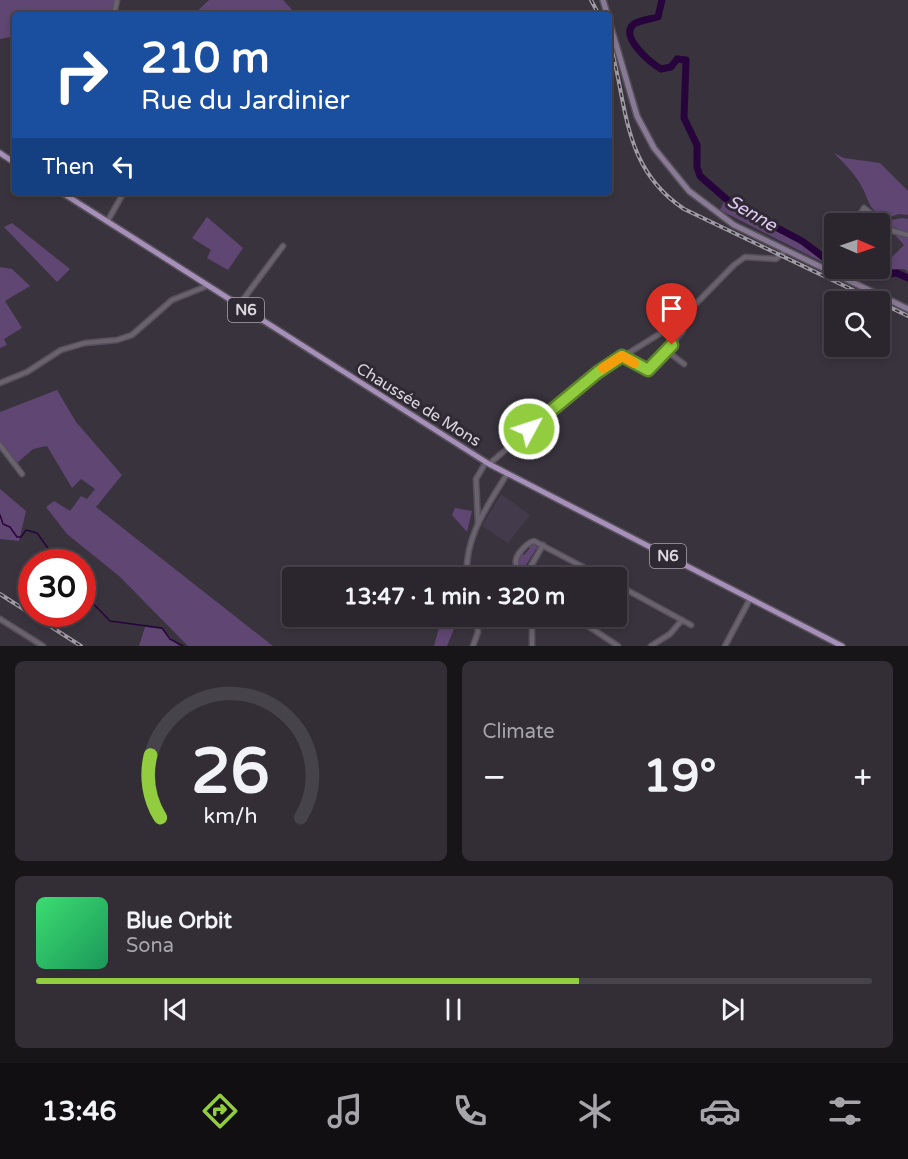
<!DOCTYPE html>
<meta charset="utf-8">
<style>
:root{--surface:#2b262e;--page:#332e36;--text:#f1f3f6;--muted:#a6a5aa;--line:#47434a;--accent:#91cd3f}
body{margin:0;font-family:"Varela Round",sans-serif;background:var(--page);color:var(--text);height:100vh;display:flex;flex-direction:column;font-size:22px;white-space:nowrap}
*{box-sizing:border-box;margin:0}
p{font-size:20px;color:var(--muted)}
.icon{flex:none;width:33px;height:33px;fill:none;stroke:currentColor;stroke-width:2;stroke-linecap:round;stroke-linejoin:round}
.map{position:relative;height:646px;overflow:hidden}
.sheet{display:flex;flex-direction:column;gap:15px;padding:15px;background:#181519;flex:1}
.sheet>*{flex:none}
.guide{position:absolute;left:12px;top:12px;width:600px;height:183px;border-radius:6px;box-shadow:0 3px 9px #0003,0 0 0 2px var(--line);background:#1a4fa0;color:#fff;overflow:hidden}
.needle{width:39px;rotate:92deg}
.buttons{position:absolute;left:824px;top:213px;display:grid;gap:12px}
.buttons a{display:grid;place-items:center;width:66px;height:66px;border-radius:6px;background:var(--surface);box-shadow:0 3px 9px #0003,0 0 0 2px var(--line);font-size:30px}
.speed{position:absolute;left:18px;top:549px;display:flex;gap:12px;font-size:30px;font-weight:700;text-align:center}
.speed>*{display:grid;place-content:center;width:78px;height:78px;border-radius:50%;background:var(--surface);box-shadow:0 3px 9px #0003,0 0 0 2px var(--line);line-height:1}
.speed .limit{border:9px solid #d22;background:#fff;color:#111}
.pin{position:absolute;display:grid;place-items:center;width:51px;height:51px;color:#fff;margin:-62px -26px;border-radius:50% 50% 50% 0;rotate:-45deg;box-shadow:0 0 6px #0007}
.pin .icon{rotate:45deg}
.me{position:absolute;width:66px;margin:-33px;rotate:50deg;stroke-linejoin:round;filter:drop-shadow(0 0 4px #0008)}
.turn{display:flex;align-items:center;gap:21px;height:126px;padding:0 30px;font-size:27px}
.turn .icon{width:78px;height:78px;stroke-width:2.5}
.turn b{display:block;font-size:42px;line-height:51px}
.then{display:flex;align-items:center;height:57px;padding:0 30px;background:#0003;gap:12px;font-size:22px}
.big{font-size:45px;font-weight:700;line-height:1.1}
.sheet .card{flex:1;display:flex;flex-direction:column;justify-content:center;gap:9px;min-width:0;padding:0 21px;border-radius:9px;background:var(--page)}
.sheet .dial{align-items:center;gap:0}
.dial svg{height:156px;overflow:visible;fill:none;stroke:var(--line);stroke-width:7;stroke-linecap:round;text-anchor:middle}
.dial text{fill:var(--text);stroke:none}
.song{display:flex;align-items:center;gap:18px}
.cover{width:72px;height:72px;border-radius:9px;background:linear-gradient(135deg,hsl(140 70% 55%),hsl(150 70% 35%))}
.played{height:6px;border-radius:3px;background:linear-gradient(90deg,var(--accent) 65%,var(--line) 65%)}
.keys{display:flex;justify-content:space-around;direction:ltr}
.heat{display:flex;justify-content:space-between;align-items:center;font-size:33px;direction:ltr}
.sheet .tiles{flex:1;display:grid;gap:15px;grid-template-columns:1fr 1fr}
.card:last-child{grid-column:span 2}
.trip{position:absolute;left:282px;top:567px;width:345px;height:60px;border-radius:6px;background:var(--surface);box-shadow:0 3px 9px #0003,0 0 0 2px var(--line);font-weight:700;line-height:60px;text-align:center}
.dock{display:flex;height:96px;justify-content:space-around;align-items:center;background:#110f12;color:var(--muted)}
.dock .icon{width:42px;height:42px}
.dock .on{color:var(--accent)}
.dock b{font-size:27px;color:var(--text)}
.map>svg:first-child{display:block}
.built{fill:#433a4b}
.green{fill:#604673}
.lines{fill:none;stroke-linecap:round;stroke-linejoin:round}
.stream{stroke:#28043c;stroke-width:1.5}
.river{stroke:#28043c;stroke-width:7}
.street-casing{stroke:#555059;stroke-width:7}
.secondary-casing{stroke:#555059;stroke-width:8}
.primary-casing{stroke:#555059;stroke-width:8}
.street{stroke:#6a636f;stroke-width:4}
.secondary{stroke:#887994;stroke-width:5}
.primary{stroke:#a68fb8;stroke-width:5}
.rail-casing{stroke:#a09ba4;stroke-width:4}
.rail{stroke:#2f2934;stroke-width:1.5;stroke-dasharray:4.5;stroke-linecap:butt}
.route-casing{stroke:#5e8529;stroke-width:15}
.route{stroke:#91cd3f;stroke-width:10}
.slow{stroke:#f59e0b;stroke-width:10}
.labels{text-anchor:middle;stroke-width:6;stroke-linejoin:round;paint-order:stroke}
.shield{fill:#2f2934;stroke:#a8a4ac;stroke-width:1.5}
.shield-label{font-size:15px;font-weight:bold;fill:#dcd8df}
.street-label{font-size:16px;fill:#dcd8df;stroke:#2f2934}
.water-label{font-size:18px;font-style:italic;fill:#e0c9f3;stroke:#2f2934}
</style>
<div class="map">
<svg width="908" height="646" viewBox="0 0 908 646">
<rect width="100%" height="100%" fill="#39333e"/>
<polygon class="built" points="501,494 530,515 508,543 482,526"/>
<g class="green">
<polygon points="0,0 116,0 114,15 15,15 15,36 0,39"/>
<polygon points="209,0 283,0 297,15 193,15"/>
<path d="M834,153L844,158L880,163L908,191V215L899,214L883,219C869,206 871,207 864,191C857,176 845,164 834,153Z"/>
<polygon points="725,199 801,242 824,263 720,210"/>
<polygon points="207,217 243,248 228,270 207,258 211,250 192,238"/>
<polygon points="902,218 908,219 908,234 890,225 892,220"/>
<polygon points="12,223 70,269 57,282 4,227"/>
<polygon points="895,235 908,238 908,272 904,269 887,269 885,264 904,245"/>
<polygon points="0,267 12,269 30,286 5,301 22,328 4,339 7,345 0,348"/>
<polygon points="57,390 76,422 122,475 96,507 273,646 188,646 119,576 67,534 46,507 54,501 70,511 81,496 87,499 95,489 81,479 72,488 47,446 33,449 17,463 0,443 0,412"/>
<polygon points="0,489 26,511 19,541 0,539"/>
<polygon points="455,508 472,511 467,532 452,515"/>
<polygon points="533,543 539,549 536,549 526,565 528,568 522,569 518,565 518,558 522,553 524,555 530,548 528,546"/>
<polygon points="442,617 459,617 447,646 434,646"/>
<polygon points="145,627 162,629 179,646 139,646"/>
</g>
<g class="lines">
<g class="stream">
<polyline points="0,515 3,524 10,527 17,537 21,537 26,530 37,533 50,551 60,557 61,562"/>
<polyline points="82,592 110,621 162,628 170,639 183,646"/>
</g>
<g class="river">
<path d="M662,0L658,17C651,19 640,20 634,24C618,36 651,63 661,69L671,67L677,59L686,60L684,118L697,145V167L700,176L732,204L802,241L834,265"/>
<polyline points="842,268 865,276 897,273 908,278"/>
</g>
<g class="street-casing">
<g id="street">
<polyline points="114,15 117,0"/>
<polyline points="107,222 124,192"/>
<polyline points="854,224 864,208 893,231 908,235"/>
<polyline points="842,277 845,268"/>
<polyline points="239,305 283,246"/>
<polyline points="667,351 684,364"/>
<polyline points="622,356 646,370 651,369 683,331 677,323"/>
<polyline points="0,383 27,372 61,350 85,343 117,340 132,335 172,300 207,286"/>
<polyline points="0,445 22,474"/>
<polyline points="489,464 598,372 677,323 734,265 745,257 776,259 786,250"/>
<polyline points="478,523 476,479 486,462"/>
<path d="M467,578C464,537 487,507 507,474"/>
<path d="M523,578C521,573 517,569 516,564C514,555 527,543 534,541L604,578"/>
<polyline points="524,578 543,545"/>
<polyline points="616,584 691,625"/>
<polyline points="573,616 618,646"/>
<polyline points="0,619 43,646"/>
<polyline points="473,646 478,632 476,616"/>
<polyline points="532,646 532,616"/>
<polyline points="651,646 670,634 682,620"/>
<polyline points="725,646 750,599"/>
</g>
</g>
<g class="secondary-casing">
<polyline id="secondary" points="603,0 637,116 654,148 689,191 734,225 908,309"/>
</g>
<g class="primary-casing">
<g id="primary">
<polyline points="0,153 15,163"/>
<polyline points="61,192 489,464 842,646"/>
</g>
</g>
<use href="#street" class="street"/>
<use href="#secondary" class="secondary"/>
<use href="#primary" class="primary"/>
<g class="rail-casing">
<g id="rail">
<polyline points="591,0 599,15"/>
<path d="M609,40C628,104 621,167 684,209L878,302"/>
<polyline points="879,302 908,316"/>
<polyline points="0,594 81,646"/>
</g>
</g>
<use href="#rail" class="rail"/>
</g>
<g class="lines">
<g class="route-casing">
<polyline id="route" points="529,429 598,372 622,356 648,370 672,345"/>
</g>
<use href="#route" class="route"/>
<polyline class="slow" points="603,368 622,356 634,363"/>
</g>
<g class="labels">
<g class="shield">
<rect x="228" y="298" width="36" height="24" rx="4.5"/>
<rect x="650" y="544" width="36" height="24" rx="4.5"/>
</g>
<g class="shield-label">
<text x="246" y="315">N6</text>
<text x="668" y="561">N6</text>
</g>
<g class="street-label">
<text transform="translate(419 404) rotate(32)" y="6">Chaussée de Mons</text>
</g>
<g class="water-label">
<text transform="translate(752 213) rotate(30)" y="6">Senne</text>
</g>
</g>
</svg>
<div class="buttons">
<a><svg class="needle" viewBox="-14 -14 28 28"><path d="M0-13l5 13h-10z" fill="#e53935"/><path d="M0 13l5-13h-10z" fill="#a6a5aa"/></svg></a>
<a><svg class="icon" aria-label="search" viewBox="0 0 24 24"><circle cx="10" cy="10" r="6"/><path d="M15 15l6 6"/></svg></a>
</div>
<div class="speed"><div class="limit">30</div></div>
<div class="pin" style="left:672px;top:345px;background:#d93025"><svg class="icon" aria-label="arrive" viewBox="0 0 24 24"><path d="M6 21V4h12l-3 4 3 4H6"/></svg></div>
<svg class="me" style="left:529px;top:429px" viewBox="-20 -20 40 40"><circle r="17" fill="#91cd3f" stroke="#fff" stroke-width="3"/><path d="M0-11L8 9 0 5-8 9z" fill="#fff"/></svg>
<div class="trip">13:47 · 1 min · 320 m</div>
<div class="guide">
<div class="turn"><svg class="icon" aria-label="right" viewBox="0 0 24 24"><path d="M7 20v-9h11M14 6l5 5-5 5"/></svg><div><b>210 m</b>Rue du Jardinier</div></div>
<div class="then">Then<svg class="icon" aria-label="left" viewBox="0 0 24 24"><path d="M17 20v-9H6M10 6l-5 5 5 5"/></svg></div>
</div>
</div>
<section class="sheet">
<div class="tiles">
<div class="card dial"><svg viewBox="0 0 100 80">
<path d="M14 69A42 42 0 1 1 86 69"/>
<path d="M14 69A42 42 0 0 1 9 37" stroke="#91cd3f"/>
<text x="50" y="56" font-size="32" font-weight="700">26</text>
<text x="50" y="72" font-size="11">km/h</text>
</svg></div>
<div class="card"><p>Climate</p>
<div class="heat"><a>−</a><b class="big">19°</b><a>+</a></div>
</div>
<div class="card">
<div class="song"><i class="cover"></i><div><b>Blue Orbit</b><p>Sona</p></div></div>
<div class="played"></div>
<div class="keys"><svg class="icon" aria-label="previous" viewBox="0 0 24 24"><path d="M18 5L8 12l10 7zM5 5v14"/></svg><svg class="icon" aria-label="pause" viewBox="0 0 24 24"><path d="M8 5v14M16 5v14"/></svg><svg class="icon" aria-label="next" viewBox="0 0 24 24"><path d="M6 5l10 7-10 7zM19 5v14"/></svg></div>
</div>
</div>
</section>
<nav class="dock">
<b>13:46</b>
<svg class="icon on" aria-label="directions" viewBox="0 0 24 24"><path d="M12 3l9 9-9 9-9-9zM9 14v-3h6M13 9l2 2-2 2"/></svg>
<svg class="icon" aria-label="music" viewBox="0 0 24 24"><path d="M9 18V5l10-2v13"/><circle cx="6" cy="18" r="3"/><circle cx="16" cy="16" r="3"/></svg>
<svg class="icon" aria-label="phone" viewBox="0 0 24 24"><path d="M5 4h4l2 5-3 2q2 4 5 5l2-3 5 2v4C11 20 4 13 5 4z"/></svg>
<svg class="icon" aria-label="climate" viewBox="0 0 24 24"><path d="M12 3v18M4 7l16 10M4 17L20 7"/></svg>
<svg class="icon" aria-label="car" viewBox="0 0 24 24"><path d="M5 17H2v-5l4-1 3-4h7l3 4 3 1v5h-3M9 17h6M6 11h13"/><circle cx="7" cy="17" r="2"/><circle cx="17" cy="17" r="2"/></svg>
<svg class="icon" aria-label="filters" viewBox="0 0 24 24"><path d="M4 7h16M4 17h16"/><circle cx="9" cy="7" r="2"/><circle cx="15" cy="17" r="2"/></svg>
</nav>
